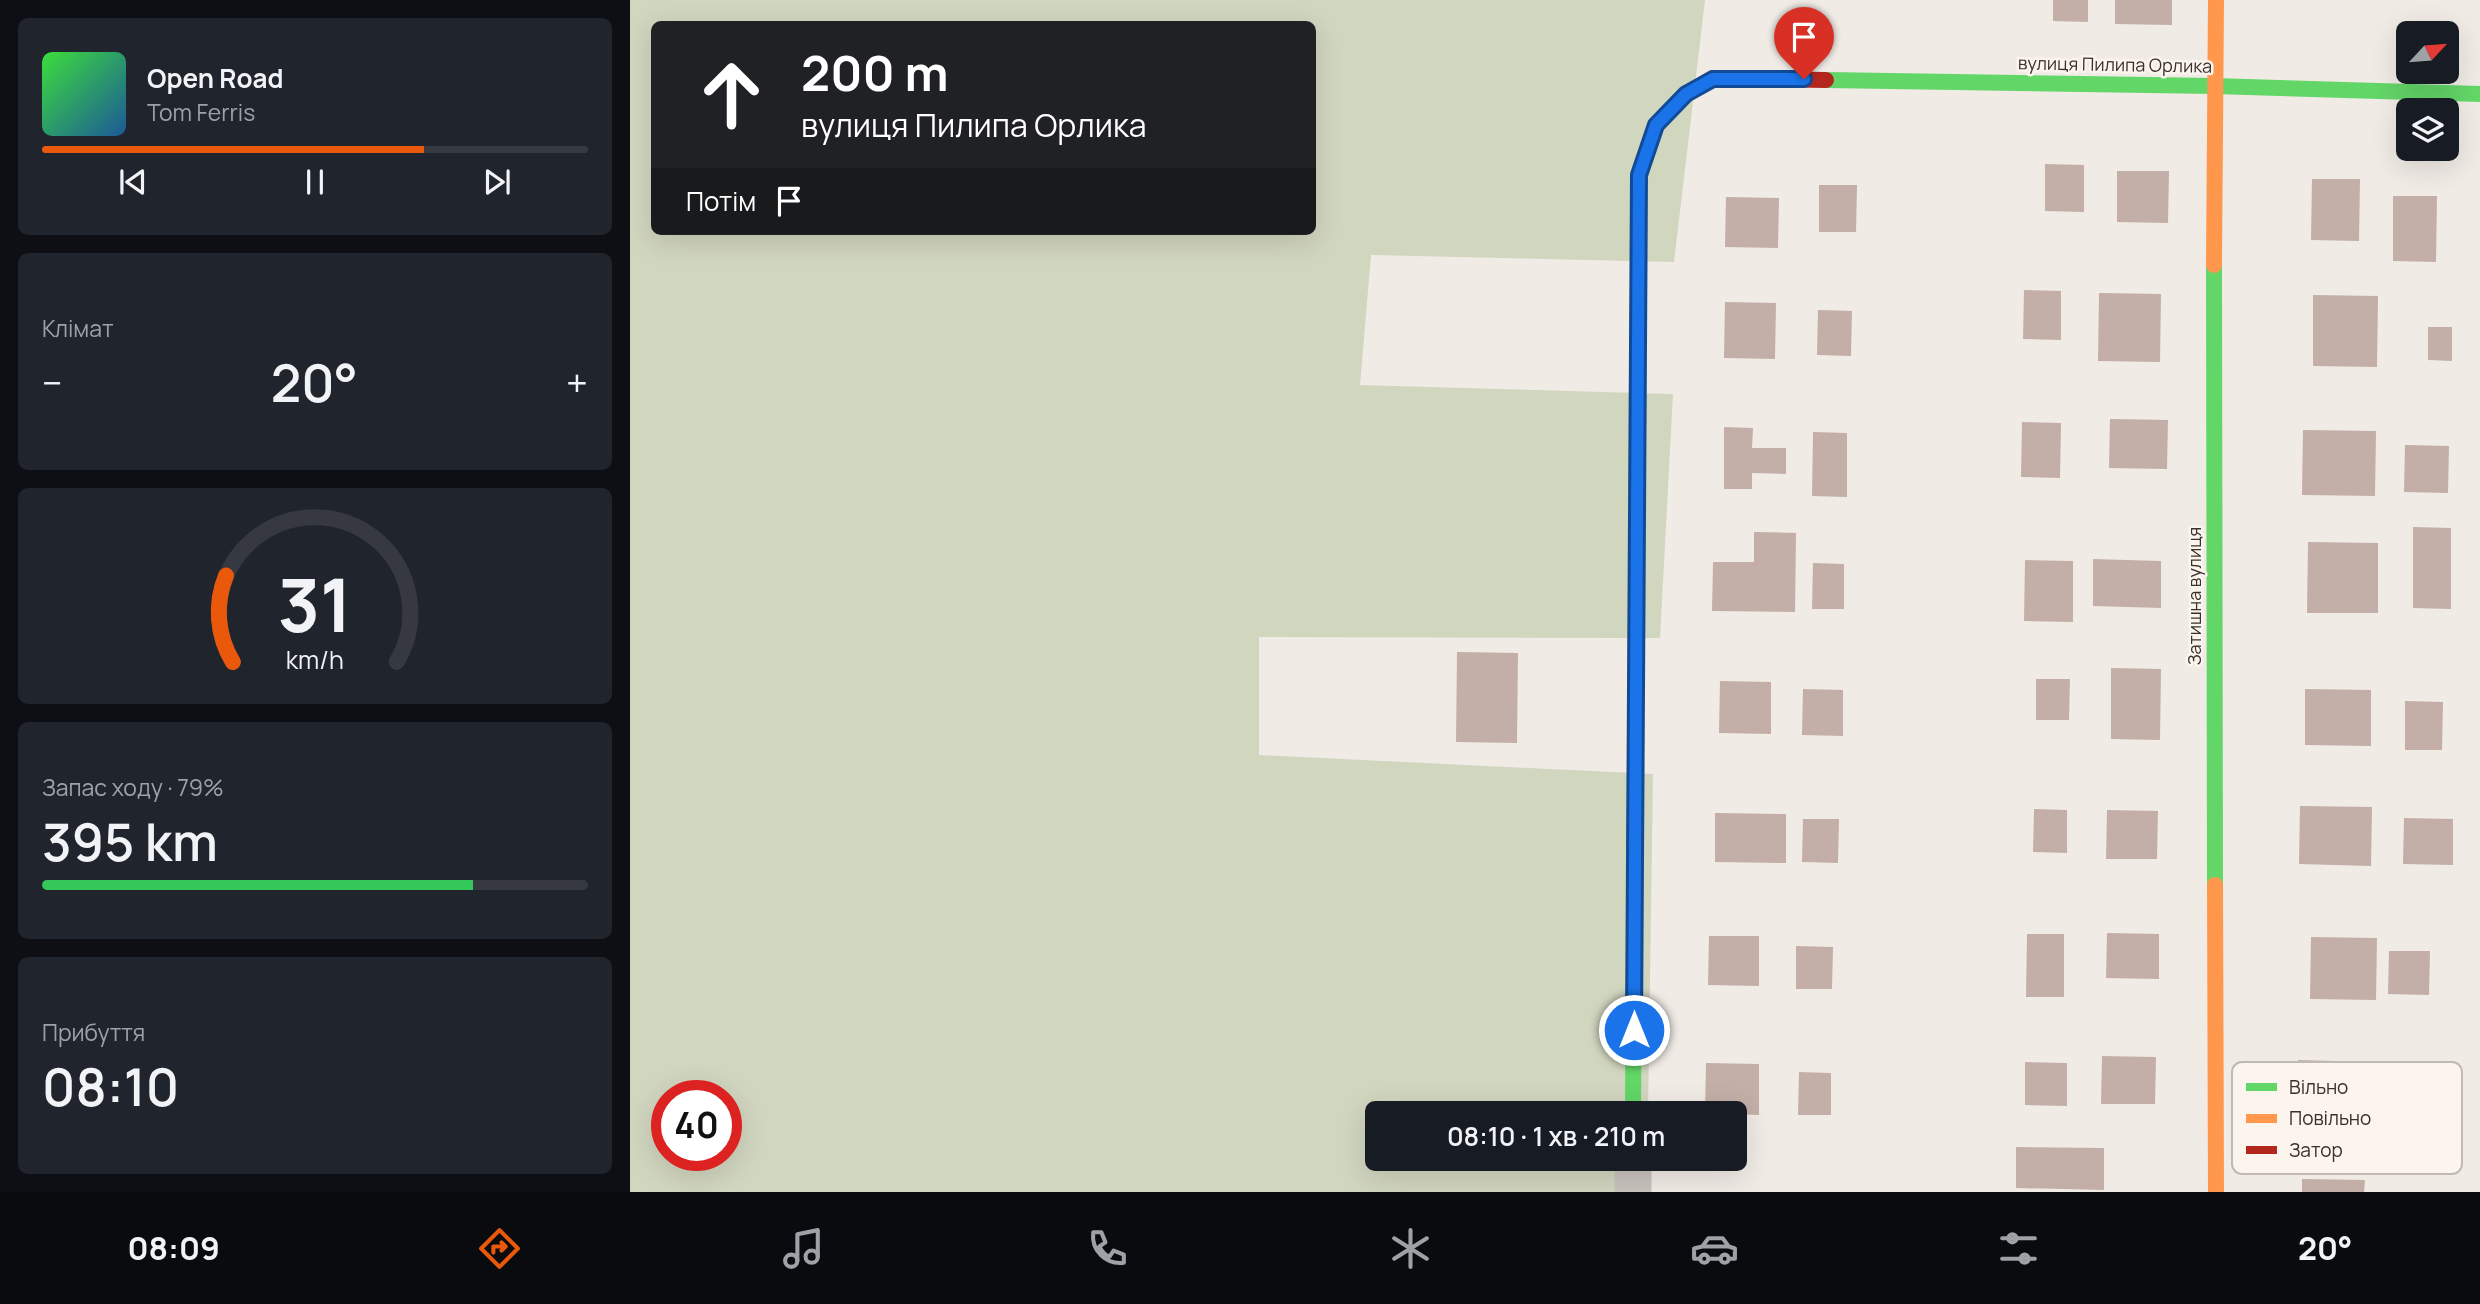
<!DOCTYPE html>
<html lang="uk">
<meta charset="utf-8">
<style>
:root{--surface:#171b24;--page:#20242c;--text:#f1f3f6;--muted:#9ea1a6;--line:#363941;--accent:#ea580c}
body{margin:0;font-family:Manrope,sans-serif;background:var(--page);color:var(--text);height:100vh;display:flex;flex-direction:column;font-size:26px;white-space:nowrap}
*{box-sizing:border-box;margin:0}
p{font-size:23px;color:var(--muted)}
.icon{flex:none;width:38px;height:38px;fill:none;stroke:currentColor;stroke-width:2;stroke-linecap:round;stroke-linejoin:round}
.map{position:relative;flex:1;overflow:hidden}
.details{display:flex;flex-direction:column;gap:18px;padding:18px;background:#0d0f14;width:630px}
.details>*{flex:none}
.hud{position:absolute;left:21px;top:21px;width:665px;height:214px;border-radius:10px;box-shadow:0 7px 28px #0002;background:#202124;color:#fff;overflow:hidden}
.needle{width:46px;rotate:64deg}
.fabs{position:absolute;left:1766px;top:21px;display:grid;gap:14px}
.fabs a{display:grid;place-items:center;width:63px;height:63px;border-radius:10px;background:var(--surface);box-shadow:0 7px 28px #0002;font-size:35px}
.speed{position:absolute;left:21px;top:1080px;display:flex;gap:14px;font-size:35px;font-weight:700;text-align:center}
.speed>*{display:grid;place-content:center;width:91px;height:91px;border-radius:50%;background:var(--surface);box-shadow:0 7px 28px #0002;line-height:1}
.speed .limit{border:10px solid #d22;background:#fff;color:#111}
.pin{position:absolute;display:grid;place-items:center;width:60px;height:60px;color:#fff;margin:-72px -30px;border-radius:50% 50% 50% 0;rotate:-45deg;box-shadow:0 0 7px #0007}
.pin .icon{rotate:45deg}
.me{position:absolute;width:77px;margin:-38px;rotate:0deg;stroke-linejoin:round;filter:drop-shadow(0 0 5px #0008)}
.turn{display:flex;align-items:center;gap:24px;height:147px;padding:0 35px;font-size:32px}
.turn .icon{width:91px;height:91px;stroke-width:2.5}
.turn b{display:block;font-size:49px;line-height:60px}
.then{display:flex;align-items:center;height:66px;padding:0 35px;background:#0003;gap:14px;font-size:26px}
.big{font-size:52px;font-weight:600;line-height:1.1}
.details .card{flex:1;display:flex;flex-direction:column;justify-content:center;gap:10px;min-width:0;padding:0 24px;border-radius:10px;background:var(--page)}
.details .dial{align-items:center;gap:0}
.dial svg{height:182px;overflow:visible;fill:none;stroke:var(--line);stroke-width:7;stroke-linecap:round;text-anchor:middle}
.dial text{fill:var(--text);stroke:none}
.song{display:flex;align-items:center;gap:21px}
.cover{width:84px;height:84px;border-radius:10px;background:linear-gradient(135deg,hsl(120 70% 55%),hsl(210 70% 35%))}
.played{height:7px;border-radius:4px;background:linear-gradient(90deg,var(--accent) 70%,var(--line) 70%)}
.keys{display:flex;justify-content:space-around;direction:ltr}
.heat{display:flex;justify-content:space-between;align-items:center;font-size:38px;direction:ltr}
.charge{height:10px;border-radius:5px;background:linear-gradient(90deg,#34c759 79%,var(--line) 0)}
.trip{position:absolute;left:735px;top:1101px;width:382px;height:70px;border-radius:10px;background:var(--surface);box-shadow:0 7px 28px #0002;font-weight:600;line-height:70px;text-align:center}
.tabs{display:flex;height:112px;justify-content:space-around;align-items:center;background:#090b0e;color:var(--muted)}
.tabs .icon{width:49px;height:49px}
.tabs .current{color:var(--accent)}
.tabs b{font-size:32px;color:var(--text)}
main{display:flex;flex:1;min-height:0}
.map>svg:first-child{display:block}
.green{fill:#d1d6bf;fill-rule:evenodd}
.building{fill:#c3afa7}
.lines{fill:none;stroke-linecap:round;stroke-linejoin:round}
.street{stroke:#c9c3be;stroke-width:37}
.fast{stroke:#63d668;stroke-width:16}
.slow{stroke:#ff974d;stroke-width:16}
.jam{stroke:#b3261e;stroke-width:16}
.route-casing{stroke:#114b97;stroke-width:18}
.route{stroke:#1a73e8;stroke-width:12}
.labels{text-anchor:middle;stroke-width:5;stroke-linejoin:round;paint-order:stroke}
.street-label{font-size:18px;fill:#3b302b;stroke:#fbf5ee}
.key{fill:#fbf5ee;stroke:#c1bab4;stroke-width:2}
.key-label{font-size:19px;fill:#3b302b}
</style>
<main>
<section class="details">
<div class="card">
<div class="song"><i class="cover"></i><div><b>Open Road</b><p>Tom Ferris</p></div></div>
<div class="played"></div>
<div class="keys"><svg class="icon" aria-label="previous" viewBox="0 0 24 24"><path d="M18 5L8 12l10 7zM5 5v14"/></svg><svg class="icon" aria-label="pause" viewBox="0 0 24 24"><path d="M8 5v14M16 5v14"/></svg><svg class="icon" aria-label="next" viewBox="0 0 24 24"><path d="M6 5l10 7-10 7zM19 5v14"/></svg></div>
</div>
<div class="card"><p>Клімат</p>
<div class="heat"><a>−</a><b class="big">20°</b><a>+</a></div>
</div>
<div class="card dial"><svg viewBox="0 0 100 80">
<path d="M14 69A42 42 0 1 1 86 69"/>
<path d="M14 69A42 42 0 0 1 11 31" stroke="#ea580c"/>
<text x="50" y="56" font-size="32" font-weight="700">31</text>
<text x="50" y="72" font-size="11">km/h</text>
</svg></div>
<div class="card"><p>Запас ходу · 79%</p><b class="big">395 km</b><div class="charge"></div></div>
<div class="card"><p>Прибуття</p><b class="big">08:10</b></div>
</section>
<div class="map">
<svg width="1850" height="1192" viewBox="0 0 1850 1192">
<rect width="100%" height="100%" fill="#f0ebe5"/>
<path class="green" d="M0,0H1075L1044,262L741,255L730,385L1043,394L1030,638L629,637V755L1023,774L1018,1113H747V1158L1017,1159V1192H0ZM24,24H682V231H24ZM37,1096H96V1155H37Z"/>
<g class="building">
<polygon points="1423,0 1458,0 1458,22 1423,21"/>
<polygon points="1485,0 1542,0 1542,25 1485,24"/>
<polygon points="1415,164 1454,165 1454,212 1415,211"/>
<polygon points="1487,171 1539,171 1538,223 1487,222"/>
<polygon points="1682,179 1730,179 1729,241 1681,240"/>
<polygon points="1189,185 1227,185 1226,232 1189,232"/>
<polygon points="1763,196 1807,196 1806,262 1763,261"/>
<polygon points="1096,197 1149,198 1148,248 1095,247"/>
<polygon points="1394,290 1431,291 1431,340 1393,339"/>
<polygon points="1469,293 1531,294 1530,362 1468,361"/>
<polygon points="1683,295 1748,296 1747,367 1683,366"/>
<polygon points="1095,302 1146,303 1145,359 1094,358"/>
<polygon points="1188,310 1222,311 1221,356 1187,355"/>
<polygon points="1798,327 1822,327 1822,361 1798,360"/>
<polygon points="1480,419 1538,420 1537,469 1479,468"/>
<polygon points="1392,422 1431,423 1430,478 1391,477"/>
<polygon points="1094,427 1123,428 1122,448 1156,448 1156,474 1122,473 1122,489 1094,489"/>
<polygon points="1673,430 1746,431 1745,496 1672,495"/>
<polygon points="1183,432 1217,433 1217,497 1182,496"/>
<polygon points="1775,445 1819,446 1818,493 1774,492"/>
<polygon points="1783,527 1821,528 1821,609 1783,608"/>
<polygon points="1124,532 1166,533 1165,612 1082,611 1083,562 1124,562"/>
<polygon points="1678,542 1748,543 1748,613 1677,613"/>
<polygon points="1463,559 1531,561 1531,608 1463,606"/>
<polygon points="1395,560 1443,561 1443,622 1394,621"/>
<polygon points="1183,563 1214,564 1214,609 1182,609"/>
<polygon points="827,652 888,653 887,743 826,742"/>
<polygon points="1481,668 1531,669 1530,740 1481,739"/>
<polygon points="1406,679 1440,679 1439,720 1406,720"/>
<polygon points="1090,681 1141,682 1141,734 1089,733"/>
<polygon points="1173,689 1213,690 1213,736 1172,735"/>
<polygon points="1675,689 1741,690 1741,746 1675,745"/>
<polygon points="1775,701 1813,702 1812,750 1775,750"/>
<polygon points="1670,806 1742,807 1741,866 1669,864"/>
<polygon points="1404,809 1437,810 1437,853 1403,852"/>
<polygon points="1477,810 1528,811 1527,859 1476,859"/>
<polygon points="1085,813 1156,814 1156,863 1085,862"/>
<polygon points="1774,818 1823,819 1823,865 1773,864"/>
<polygon points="1173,819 1209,819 1208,863 1172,862"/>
<polygon points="1477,933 1529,934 1529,979 1476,978"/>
<polygon points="1397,934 1434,934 1434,997 1396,997"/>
<polygon points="1079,936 1129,936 1129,986 1078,985"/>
<polygon points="1681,937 1747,938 1746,1000 1680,999"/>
<polygon points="1166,946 1203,947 1202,989 1166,989"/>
<polygon points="1759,951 1800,951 1799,995 1758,994"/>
<polygon points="1472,1056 1526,1057 1525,1104 1471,1104"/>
<polygon points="1668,1060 1742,1062 1741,1133 1667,1131"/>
<polygon points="1395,1062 1437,1063 1437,1106 1395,1105"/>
<polygon points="1076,1063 1129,1064 1129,1115 1075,1113"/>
<polygon points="1169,1072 1201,1073 1201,1115 1168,1115"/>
<polygon points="1386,1147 1474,1148 1474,1190 1386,1188"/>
<polygon points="1672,1179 1735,1180 1734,1192 1672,1192"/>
</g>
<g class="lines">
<polyline class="street" points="1003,1192 1003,1158"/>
<g class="fast">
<polyline points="1196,80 1584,86 1850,94"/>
<polyline points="1584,265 1585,885"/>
<polyline points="1003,1113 1007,419"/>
</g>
<g class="slow">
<polyline points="1584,265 1586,0"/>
<polyline points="1585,885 1586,1192"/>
</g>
<polyline class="jam" points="1007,419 1009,175 1026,125 1056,94 1083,78 1196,80"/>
</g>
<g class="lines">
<g class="route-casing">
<polyline id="route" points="1004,1030 1009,175 1026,125 1056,94 1083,79 1174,79"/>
</g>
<use href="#route" class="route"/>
</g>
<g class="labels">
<g class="street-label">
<text transform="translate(1485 65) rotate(1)" y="6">вулиця Пилипа Орлика</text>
<text transform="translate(1565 596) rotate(-90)" y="6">Затишна вулиця</text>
</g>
</g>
<rect x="1602" y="1062" width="230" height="112" rx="10" class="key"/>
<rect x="1616" y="1083" width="31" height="8" fill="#63d668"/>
<rect x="1616" y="1114" width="31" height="9" fill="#ff974d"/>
<rect x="1616" y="1146" width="31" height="8" fill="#b3261e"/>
<g class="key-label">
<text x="1659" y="1094">Вільно</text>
<text x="1659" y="1125">Повільно</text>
<text x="1659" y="1157">Затор</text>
</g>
</svg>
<div class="fabs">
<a><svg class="needle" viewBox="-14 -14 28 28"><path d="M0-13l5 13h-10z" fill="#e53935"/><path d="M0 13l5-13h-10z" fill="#9ea1a6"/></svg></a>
<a><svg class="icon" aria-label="layers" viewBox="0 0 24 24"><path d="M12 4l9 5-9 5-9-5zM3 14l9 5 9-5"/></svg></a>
</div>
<div class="speed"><div class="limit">40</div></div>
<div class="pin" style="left:1174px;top:79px;background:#d93025"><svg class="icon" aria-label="arrive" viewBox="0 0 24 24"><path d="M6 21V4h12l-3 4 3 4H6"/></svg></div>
<svg class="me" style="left:1004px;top:1030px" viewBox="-20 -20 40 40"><circle r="17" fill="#1a73e8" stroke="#fff" stroke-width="3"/><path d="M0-11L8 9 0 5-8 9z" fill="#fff"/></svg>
<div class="trip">08:10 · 1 хв · 210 m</div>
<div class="hud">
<div class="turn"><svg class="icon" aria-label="ahead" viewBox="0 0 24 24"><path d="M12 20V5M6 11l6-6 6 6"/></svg><div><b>200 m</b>вулиця Пилипа Орлика</div></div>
<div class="then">Потім<svg class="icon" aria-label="arrive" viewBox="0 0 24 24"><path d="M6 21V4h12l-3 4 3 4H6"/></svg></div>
</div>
</div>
</main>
<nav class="tabs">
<b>08:09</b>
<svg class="icon current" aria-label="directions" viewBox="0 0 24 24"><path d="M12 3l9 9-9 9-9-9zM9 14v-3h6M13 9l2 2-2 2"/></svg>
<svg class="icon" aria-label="music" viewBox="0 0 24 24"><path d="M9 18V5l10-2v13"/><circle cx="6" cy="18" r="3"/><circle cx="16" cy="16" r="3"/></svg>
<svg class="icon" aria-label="phone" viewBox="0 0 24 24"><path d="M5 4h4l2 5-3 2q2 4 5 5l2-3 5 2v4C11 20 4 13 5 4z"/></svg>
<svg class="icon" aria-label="climate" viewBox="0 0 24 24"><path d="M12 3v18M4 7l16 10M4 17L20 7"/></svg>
<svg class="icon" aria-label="car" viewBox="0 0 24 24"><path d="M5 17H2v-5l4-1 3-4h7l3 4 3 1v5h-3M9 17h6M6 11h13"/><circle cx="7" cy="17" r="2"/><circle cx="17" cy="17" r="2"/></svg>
<svg class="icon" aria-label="filters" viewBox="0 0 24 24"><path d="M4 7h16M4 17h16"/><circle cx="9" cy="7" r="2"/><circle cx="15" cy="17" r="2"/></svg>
<b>20°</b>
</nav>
